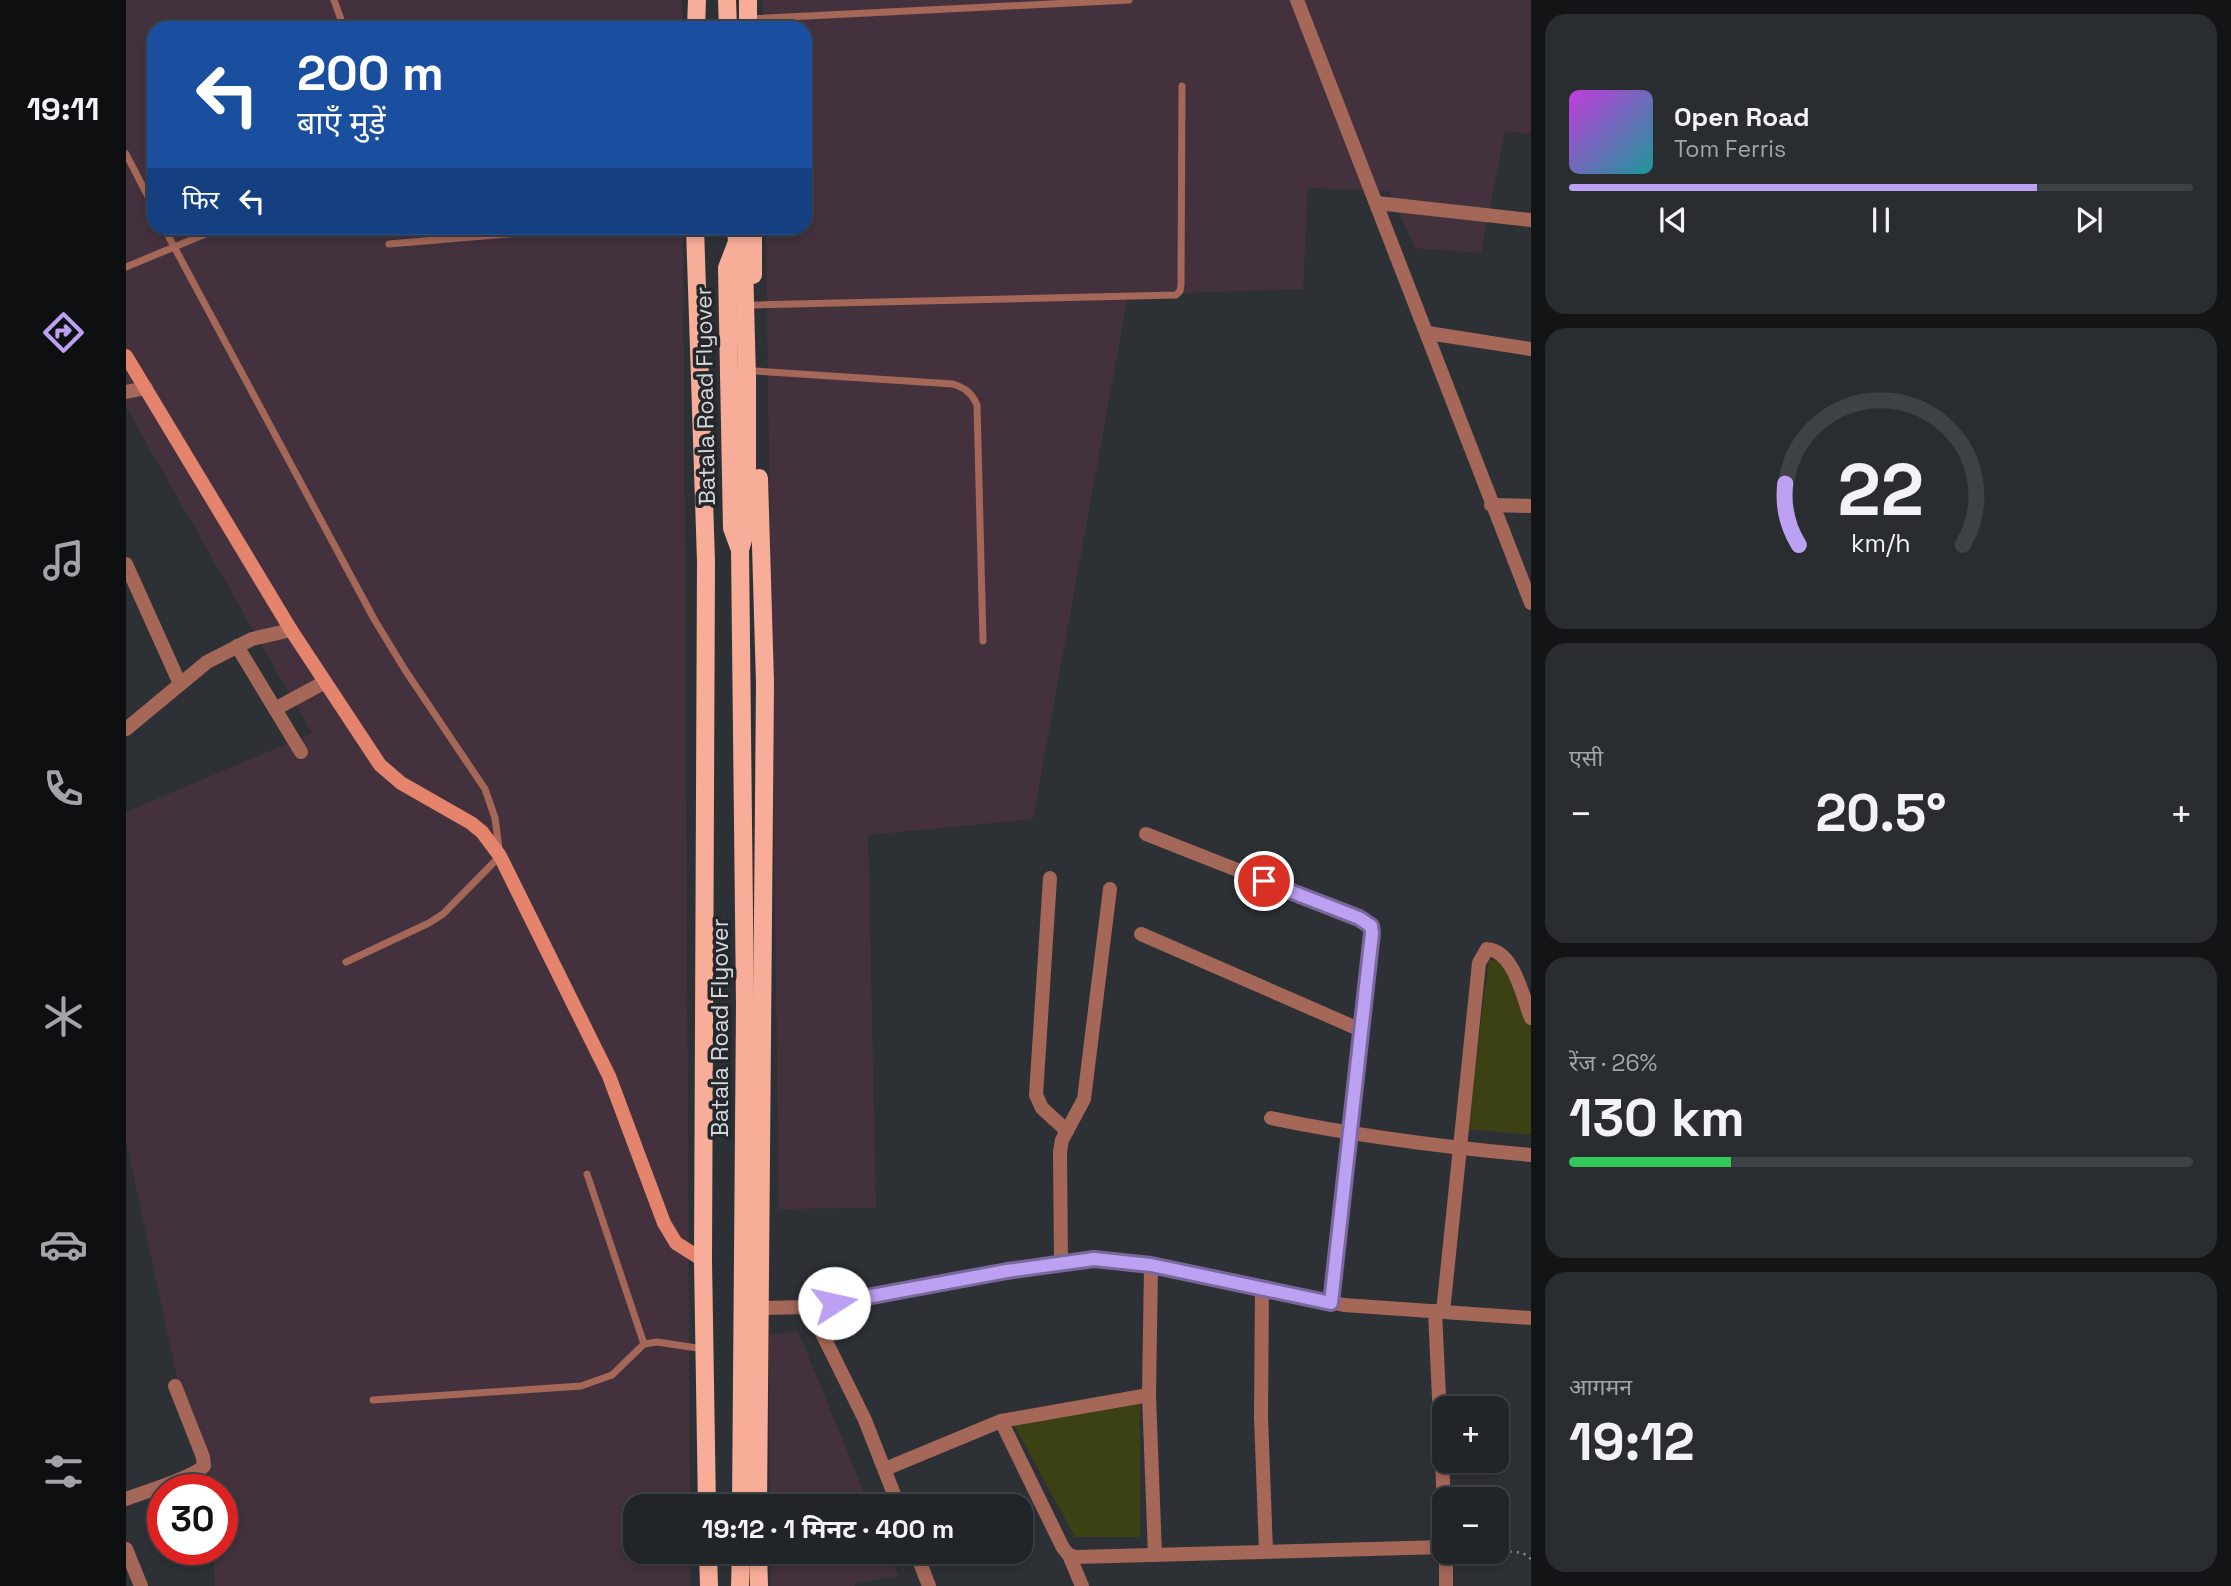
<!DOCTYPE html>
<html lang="hi">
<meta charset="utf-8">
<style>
:root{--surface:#222528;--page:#2a2d30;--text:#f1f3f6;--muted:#a2a5a8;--line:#3f4245;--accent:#bca0f2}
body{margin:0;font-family:"Space Grotesk","Noto Sans Devanagari",sans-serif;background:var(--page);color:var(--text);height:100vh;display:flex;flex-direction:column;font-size:26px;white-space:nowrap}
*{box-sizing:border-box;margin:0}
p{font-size:23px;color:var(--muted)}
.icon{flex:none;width:38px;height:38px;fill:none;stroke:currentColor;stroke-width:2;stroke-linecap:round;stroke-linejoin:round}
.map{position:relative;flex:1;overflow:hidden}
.details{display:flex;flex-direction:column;gap:14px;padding:14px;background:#131416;width:700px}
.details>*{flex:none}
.banner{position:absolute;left:21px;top:21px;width:665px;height:214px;border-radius:21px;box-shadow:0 4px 10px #0003,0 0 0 2px var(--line);background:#1a4fa0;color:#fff;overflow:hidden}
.tools{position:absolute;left:1306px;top:1396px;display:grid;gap:14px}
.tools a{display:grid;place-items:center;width:77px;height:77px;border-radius:14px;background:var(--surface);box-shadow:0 4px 10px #0003,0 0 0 2px var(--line);font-size:35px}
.speed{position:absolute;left:21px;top:1474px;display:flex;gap:14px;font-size:35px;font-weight:700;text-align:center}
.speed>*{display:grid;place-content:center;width:91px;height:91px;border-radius:50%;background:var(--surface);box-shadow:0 4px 10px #0003,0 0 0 2px var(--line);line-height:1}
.speed .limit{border:10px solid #d22;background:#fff;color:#111}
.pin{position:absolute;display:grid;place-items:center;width:60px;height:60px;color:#fff;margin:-30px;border:4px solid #fff;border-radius:50%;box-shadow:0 2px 7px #0007}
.me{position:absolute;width:77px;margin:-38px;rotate:80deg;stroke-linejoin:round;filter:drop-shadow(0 0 5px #0008)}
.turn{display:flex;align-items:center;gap:24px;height:147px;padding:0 35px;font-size:32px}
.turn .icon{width:91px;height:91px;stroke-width:2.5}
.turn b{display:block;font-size:49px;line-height:60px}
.then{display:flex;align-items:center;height:66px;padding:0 35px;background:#0003;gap:14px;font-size:26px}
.big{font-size:52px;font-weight:700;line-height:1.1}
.details .tile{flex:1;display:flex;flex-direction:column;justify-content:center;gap:10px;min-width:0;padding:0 24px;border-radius:21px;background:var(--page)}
.details .dial{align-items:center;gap:0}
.dial svg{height:182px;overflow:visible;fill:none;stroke:var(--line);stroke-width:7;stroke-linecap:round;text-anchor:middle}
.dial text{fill:var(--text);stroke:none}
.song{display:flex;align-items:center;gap:21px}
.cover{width:84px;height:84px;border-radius:10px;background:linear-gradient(135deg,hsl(290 70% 55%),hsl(180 70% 35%))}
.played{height:7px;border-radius:4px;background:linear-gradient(90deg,var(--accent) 75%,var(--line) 75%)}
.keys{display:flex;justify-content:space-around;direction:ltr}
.heat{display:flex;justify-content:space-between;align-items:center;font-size:38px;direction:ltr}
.charge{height:10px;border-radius:5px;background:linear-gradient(90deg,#34c759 26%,var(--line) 0)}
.trip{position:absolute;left:497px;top:1494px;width:410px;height:70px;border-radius:21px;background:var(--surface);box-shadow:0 4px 10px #0003,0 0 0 2px var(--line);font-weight:700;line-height:70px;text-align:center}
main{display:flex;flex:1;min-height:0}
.menu{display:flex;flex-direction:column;width:126px;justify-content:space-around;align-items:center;background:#0e0f10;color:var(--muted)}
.menu .icon{width:49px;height:49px}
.menu .current{color:var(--accent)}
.menu b{font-size:32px;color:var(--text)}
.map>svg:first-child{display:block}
.industrial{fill:#43323e}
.green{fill:#3c4114}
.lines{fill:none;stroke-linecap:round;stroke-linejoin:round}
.path{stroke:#888b8e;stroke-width:2.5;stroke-dasharray:2 5;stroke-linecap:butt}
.lane{stroke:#a46758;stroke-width:7}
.street{stroke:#a46758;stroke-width:14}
.secondary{stroke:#e4846c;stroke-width:14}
.primary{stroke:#f8ad99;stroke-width:18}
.route-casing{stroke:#7a689d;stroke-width:18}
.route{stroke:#bca0f2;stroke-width:12}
.labels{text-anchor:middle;stroke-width:7;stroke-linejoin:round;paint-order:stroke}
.street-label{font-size:23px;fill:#d5d7d9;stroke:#24272b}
</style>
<main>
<nav class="menu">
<b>19:11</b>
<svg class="icon current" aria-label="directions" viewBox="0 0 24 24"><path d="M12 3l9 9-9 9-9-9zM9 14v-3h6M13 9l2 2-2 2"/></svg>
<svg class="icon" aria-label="music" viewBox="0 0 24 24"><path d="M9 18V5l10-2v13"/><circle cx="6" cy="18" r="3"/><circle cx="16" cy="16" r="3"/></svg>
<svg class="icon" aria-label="phone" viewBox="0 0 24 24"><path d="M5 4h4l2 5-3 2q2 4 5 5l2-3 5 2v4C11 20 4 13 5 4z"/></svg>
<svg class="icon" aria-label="climate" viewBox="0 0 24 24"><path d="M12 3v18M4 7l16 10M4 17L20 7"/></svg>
<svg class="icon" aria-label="car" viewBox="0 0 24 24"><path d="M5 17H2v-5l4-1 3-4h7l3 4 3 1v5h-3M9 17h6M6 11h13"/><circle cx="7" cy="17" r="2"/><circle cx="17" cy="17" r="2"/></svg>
<svg class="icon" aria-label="filters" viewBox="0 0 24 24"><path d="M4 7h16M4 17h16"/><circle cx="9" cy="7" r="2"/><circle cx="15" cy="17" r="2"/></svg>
</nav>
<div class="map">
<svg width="1405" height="1586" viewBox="0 0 1405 1586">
<rect width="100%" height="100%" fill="#2d3135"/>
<g class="industrial">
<polygon points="0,0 556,0 556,28 28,28 28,228 557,228 564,1507 509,1507 509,1552 564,1552 564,1586 89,1586 87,1549 96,1549 96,1489 75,1489 0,1140 0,812 186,733 0,407"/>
<polygon points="637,0 1405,0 1405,134 1379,131 1355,253 1289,248 1263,191 1182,188 1177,289 1002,295 907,819 742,835 750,1208 653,1209 640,228 679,228 679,28 637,28"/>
<polygon points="672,1331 744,1507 644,1507 643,1335"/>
<polygon points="645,1552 762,1552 772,1576 729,1583 729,1586 645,1586"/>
</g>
<g class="green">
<polygon points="1363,960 1381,961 1405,1026 1405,1135 1341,1129"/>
<polygon points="1014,1389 1014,1537 949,1537 883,1416"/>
</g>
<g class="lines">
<polyline class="path" points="1370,1550 1397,1553 1405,1559"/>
<g class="lane">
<polyline points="208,0 218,28"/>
<polyline points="623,19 1003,0"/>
<polyline points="0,154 28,208"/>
<polyline points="38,228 248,619 279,670 359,789 369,818 374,856 317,914 303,923 220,962"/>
<polyline points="263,244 452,228"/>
<polyline points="0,267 94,228"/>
<polyline points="628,305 1050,295 1054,291 1055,285 1056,86"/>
<path d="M629,371L827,384C839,388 846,393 851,405L857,641"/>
<polyline points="461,1174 518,1344"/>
<polyline points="247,1400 455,1386 486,1375 518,1344 531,1342 578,1349"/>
</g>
<g class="street">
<polyline points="1171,0 1405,603"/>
<polyline points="1251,203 1405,220"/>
<polyline points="1302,333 1405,349"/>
<polyline points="0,392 20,388"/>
<polyline points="1365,505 1405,506"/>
<polyline points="0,564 54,684"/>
<polyline points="111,646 175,752"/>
<polyline points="149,709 199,682"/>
<polyline points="0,729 81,662 126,639 165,630"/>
<polyline points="1020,834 1233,918 1245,926 1246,933 1205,1303"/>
<polyline points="924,878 910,1095 916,1108 941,1131"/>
<polyline points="1015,934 1235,1030"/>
<path d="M1145,1118C1231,1136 1317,1147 1405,1155"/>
<polyline points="935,1262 934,1152 936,1140 958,1099 984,889"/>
<polyline points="1025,1265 1023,1395 1029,1555"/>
<polyline points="1136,1288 1135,1417 1140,1551"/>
<polyline points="683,1307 881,1271 968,1259 1025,1265 1218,1305 1405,1318"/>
<polyline points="635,1308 683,1307 739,1420 773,1507"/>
<polyline points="1309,1311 1318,1505"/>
<path d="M1317,1312L1353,963L1361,949C1388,951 1396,995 1405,1018"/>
<polyline points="875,1421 937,1548 943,1555 950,1557 1318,1547"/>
<polyline points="759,1469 875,1421 1023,1395"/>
<path d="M0,1499C18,1492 67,1478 78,1466L77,1457L49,1386"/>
<polyline points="0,1549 15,1586"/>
<polyline points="790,1552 803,1586"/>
<polyline points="1320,1552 1320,1586"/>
<polyline points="943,1555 956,1586"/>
</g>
<polyline class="secondary" points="0,356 165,630 254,765 275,783 345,823 356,832 374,856 483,1076 538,1223 550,1243 577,1260"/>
<g class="primary">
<polyline points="601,0 602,28"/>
<polyline points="622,0 622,28"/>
<polyline points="570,28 571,0"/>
<polyline points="569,228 580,561 577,1260 581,1507"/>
<polyline points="610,228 611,242 618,263 621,379 621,525 614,550 619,1004 615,1507"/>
<polyline points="627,228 627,275"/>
<polyline points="611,242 601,268 606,528 614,550"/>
<polyline points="632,1507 639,683 633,478"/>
<polyline points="582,1552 583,1586"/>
<polyline points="632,1552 633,1586"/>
<polyline points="614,1586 615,1552"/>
</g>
</g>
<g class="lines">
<g class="route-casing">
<polyline id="route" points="708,1303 881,1271 968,1259 1025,1265 1205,1303 1246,933 1245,926 1233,918 1138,881"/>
</g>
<use href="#route" class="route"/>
</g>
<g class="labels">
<g class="street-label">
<text transform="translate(579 396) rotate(-91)" y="8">Batala Road Flyover</text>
<text transform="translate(594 1028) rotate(-90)" y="8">Batala Road Flyover</text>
</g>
</g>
</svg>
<div class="tools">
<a>+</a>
<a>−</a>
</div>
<div class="speed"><div class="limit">30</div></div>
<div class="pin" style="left:1138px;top:881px;background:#d93025"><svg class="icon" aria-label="arrive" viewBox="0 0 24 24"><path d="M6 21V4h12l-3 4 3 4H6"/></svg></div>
<svg class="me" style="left:708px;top:1303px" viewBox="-20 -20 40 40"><circle r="19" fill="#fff"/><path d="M0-13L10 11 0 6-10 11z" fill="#bca0f2"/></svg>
<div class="trip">19:12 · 1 मिनट · 400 m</div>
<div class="banner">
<div class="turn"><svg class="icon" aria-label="left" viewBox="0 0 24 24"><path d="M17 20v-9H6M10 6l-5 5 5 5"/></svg><div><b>200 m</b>बाएँ मुड़ें</div></div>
<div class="then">फिर<svg class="icon" aria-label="left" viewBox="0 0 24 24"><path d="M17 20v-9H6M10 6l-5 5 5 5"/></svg></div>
</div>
</div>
<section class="details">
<div class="tile">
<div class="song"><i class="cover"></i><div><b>Open Road</b><p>Tom Ferris</p></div></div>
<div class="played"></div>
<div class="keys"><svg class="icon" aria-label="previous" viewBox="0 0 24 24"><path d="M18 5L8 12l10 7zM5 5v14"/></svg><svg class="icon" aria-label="pause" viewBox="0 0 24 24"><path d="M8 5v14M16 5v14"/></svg><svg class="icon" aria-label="next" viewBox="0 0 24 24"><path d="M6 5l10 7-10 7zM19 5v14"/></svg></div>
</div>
<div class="tile dial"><svg viewBox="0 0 100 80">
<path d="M14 69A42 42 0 1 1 86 69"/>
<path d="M14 69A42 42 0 0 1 8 42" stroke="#bca0f2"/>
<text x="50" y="56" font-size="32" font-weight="700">22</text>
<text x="50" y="72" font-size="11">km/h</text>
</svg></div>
<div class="tile"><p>एसी</p>
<div class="heat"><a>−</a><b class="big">20.5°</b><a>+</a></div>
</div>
<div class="tile"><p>रेंज · 26%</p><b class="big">130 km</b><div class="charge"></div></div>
<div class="tile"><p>आगमन</p><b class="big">19:12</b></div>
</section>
</main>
